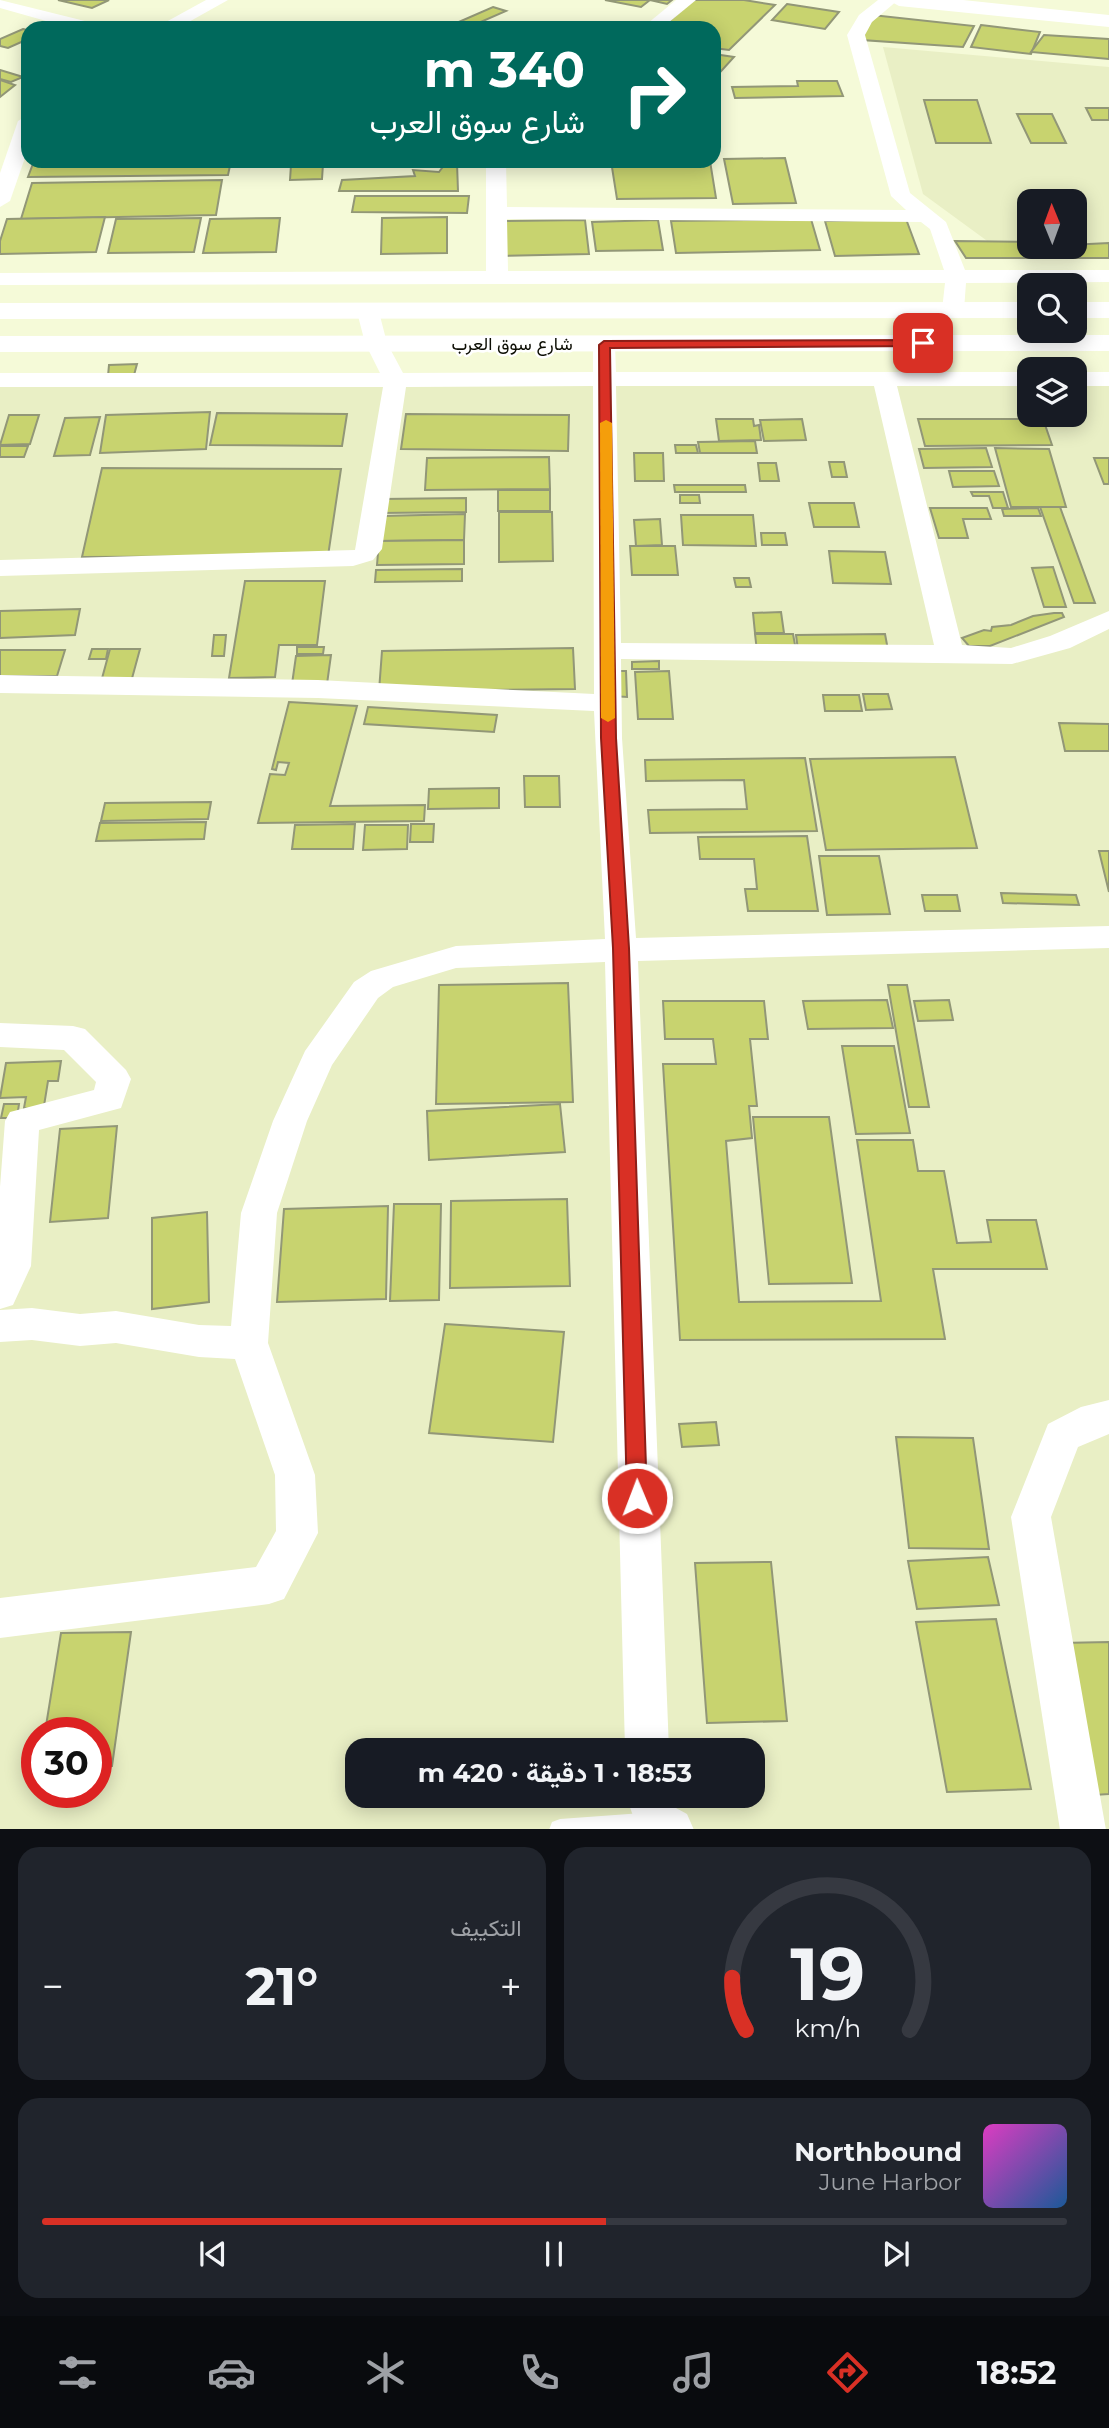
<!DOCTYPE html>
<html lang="ar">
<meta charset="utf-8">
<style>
:root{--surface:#171b24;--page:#20242c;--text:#f1f3f6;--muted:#9ea1a6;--line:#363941;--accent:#d93025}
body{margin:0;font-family:Montserrat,Vazirmatn,sans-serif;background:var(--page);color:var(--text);direction:rtl;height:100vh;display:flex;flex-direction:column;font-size:26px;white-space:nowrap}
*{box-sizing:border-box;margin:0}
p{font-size:23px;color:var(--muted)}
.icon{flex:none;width:38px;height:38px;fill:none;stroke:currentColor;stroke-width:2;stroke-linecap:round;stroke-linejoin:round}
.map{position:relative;height:1829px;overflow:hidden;direction:ltr}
.side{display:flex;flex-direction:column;gap:18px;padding:18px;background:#0d0f14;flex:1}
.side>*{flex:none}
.guide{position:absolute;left:21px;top:21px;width:700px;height:147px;border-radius:21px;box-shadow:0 4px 18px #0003;direction:rtl;background:#00695c;color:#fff;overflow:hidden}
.needle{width:46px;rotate:359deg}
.fabs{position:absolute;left:1017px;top:189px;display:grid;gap:14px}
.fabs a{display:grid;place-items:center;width:70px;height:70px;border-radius:14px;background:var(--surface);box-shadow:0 4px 18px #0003;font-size:35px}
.speed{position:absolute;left:21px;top:1717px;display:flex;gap:14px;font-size:35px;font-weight:700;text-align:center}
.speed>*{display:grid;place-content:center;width:91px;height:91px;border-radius:50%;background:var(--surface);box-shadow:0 4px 18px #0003;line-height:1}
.speed .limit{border:10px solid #d22;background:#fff;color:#111}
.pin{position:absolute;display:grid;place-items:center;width:60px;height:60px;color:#fff;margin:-30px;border-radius:14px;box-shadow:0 4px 10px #0006}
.me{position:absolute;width:77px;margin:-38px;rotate:359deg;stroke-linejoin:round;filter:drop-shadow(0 0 5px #0008)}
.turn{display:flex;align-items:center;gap:24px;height:147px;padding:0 21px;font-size:32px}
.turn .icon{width:91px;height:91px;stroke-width:2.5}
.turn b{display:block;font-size:49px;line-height:60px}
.big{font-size:52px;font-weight:700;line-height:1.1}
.side .tile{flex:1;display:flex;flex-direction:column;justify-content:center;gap:10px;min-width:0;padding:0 24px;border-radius:21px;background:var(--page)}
.side .dial{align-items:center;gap:0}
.dial svg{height:182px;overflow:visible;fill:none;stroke:var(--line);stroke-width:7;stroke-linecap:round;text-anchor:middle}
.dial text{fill:var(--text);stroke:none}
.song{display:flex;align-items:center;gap:21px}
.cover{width:84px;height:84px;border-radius:10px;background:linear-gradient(135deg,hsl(310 70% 55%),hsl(210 70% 35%))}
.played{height:7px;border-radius:4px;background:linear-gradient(90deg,var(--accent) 55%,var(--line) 55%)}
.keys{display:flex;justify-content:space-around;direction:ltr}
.heat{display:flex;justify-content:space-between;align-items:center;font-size:38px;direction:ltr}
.side .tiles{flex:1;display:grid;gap:18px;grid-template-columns:1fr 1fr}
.tile:last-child{grid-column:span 2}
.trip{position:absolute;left:345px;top:1738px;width:420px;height:70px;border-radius:21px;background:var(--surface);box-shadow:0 4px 18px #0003;font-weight:700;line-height:70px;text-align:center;direction:rtl}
.menu{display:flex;height:112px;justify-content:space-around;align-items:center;background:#090b0e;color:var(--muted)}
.menu .icon{width:49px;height:49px}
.menu .current{color:var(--accent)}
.menu b{font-size:32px;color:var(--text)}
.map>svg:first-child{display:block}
.built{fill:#e9efc5;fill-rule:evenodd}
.building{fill:#c8d36f;stroke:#929777;stroke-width:2}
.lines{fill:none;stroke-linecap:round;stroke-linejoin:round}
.service{fill:#fff;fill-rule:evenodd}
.minor{fill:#fff;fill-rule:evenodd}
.tertiary{fill:#fff;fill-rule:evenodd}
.secondary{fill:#fff;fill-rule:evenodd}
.route{fill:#d93025;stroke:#8d1f18;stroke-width:2}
.slow{fill:#f59e0b}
.labels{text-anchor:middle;stroke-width:5;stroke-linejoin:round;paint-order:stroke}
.far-street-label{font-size:18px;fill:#0c0d03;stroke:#fff}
</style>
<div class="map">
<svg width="1109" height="1830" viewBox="0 0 1109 1830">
<rect width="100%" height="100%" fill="#f5fad8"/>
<g class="built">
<polygon points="883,47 1109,67 1109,243 1075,243 1074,201 1029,201 1029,243 990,243 923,194"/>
<path d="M1029,379V415H1074L1075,379H1109V1829L0,1830V380ZM37,1732H96V1792H37ZM357,1750H752V1796H357Z"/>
</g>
<g class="building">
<polygon points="58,0 109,0 92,8"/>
<polygon points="605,0 672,0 667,4 650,0 641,7"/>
<polygon points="692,0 744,0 775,5 729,50 714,48 714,28 667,23"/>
<polygon points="787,4 839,12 825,29 772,20"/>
<polygon points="493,7 506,11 467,28 445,28"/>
<polygon points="872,15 974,26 963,47 862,40"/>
<polygon points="981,25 1040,32 1031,54 971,47"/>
<polygon points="23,29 28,30 28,39 8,48 0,46 0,39"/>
<polygon points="1044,35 1109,39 1109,59 1031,52"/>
<polygon points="714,54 734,57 714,79"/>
<polygon points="0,70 23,77 11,82 0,79"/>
<polygon points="0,80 15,85 0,97"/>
<polygon points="797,81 837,81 843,96 735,98 732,87 798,86"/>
<polygon points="924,100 977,100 991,143 936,143"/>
<polygon points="1086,108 1109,108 1109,120 1092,120"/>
<polygon points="1017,114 1052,114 1066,143 1031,143"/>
<polygon points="785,158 796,203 733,204 724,159"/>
<polygon points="34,161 231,161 228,175 28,177"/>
<rect x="341" y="161" width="35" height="4"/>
<polygon points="611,161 710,161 716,198 617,199"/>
<polygon points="457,163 458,191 339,191 342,180 415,176 413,170 439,172 445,164"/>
<polygon points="323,164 322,179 290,180 291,165"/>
<polygon points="222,180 216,215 21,219 32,183"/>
<polygon points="355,196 469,196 467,213 352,212"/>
<polygon points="105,217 96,252 0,254 0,241 7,219"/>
<polygon points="447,217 447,253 381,254 382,218"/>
<polygon points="201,218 194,252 108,253 116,219"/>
<polygon points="280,218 276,252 203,253 210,219"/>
<polygon points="811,219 820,250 676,253 671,221"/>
<polygon points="906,219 919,254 835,256 825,221"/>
<polygon points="585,220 589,254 501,256 500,221"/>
<polygon points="658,220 663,250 596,251 592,222"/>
<polygon points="955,241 1029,242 1029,247 1109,243 1109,258 966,258"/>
<polygon points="137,364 134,375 108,376 109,365"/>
<polygon points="210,412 206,449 100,453 106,415"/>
<polygon points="217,413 347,414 342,446 210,445"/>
<polygon points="406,414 569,415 568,451 401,449"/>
<polygon points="9,415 39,415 30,444 0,445"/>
<polygon points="100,417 90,455 54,456 65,418"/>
<polygon points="716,419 753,419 754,426 759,425 761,440 719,441"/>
<polygon points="802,419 806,440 764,441 760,420"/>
<polygon points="918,419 1043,419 1052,445 925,446"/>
<polygon points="755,441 757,453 700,453 698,442"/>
<polygon points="675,445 696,445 698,453 676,453"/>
<polygon points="0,446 28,446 24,457 0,457"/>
<polygon points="986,448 992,467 924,468 919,449"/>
<polygon points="995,448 1049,449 1066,507 1011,507"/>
<polygon points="634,453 663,453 664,481 635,481"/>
<polygon points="549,457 550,489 425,490 427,458"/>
<polygon points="1094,458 1109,458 1109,484 1104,484"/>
<polygon points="829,462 844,462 847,477 832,477"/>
<polygon points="758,463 776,463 779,481 760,481"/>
<polygon points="102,468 341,469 328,556 82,557"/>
<polygon points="949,471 994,471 999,486 953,487"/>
<polygon points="674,485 745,485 746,492 675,492"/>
<rect x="498" y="490" width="52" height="21"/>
<polygon points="971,492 1003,492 1008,508 993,508 989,496 973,496"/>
<polygon points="680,495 699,495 700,503 680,503"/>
<polygon points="466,498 466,512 381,513 382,499"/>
<polygon points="809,503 854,503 859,527 814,527"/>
<polygon points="1040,507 1060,507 1095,603 1074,603"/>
<polygon points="930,508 987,508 991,519 963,519 968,538 939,538"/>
<polygon points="1038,508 1041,516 1004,516 1002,509"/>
<polygon points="499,512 552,512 553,561 499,562"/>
<polygon points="465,514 464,540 380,541 382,516"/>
<polygon points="681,515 753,515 756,546 683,545"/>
<polygon points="660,519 662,545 636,546 634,520"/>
<polygon points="761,533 785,533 787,545 762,545"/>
<polygon points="464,540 464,564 377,565 379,541"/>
<polygon points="630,546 675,546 678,575 632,575"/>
<polygon points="829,551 885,552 891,584 833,583"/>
<polygon points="1053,567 1066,607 1044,607 1032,568"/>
<polygon points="462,569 462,581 375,582 376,570"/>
<polygon points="734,578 749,578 751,587 736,587"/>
<polygon points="245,581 325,581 317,645 279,645 275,677 229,678"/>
<polygon points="80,609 75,635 0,638 0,611"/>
<polygon points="781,612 784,633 755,633 753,613"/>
<polygon points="1054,613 1062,613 1064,617 990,646 969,646 962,638 984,630 991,631 992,627 1011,625 1033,616"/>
<polygon points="755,634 793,634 796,650 757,651"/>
<polygon points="885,634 888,650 798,650 796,635"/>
<polygon points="214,635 226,635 224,656 212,656"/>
<polygon points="297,647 324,647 323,654 297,654"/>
<polygon points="573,648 575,689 379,691 382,651"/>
<polygon points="92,649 108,649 106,659 89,659"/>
<polygon points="110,649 140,649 131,682 101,682"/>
<polygon points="0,650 65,650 57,676 0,676"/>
<polygon points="331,655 327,684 292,684 296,656"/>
<polygon points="659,661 659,669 632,669 632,662"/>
<polygon points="610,671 626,671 627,697 612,696"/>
<polygon points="669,671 673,719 638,719 635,672"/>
<polygon points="863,694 888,694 892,709 866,710"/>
<polygon points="823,695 859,695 862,711 825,711"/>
<polygon points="289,702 357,706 330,806 425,805 424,821 258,823 270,774 285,775 289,763 278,762 276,770 272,769"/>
<polygon points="368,707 497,715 494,732 364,724"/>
<polygon points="1059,723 1109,724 1109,751 1065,751"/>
<polygon points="955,757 977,848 826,850 810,759"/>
<polygon points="805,758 817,831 650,833 648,810 747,809 744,780 646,781 645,760"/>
<polygon points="524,776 559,776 560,807 525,807"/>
<polygon points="499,788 499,808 428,809 429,789"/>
<polygon points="211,802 208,819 101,821 105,803"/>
<polygon points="206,822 204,839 96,841 100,823"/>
<polygon points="355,824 353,849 292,849 295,825"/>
<polygon points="411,824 434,824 433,842 410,842"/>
<polygon points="365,825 408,825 407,849 363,850"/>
<polygon points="807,836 818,911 748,911 745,889 757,889 754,859 700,859 698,837"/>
<polygon points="1099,851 1109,851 1109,892"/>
<polygon points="819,856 879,856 890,914 827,915"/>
<polygon points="1001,893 1076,895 1079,905 1003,903"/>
<polygon points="922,895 957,895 960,911 925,911"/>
<polygon points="568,983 573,1102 436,1104 439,985"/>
<polygon points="888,985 907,985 929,1107 909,1107"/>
<polygon points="887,1000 893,1028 808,1029 803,1001"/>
<polygon points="949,1000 953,1020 918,1021 914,1001"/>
<polygon points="663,1001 764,1001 768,1039 750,1039 757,1106 749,1106 752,1138 726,1141 739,1302 881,1301 857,1140 913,1140 918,1171 944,1171 957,1243 991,1242 987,1220 1036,1220 1047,1269 933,1269 945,1339 680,1340 663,1064 716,1064 713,1039 665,1039"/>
<polygon points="842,1046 894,1046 910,1133 856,1134"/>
<polygon points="61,1061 58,1081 48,1081 43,1112 24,1108 26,1097 0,1098 6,1063"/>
<polygon points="4,1104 19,1104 17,1118 1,1118"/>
<polygon points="560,1104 565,1152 429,1160 427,1111"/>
<polygon points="753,1117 829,1117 852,1283 769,1284"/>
<polygon points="117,1126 108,1218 50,1222 60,1129"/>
<polygon points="567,1199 570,1286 450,1288 451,1201"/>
<polygon points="394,1204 441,1204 439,1300 390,1301"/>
<polygon points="388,1206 386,1299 277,1302 284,1209"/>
<polygon points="207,1212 209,1302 152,1309 152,1218"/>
<polygon points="445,1324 564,1332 553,1442 429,1433"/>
<polygon points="716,1422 719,1445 682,1447 679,1424"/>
<polygon points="896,1437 973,1438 989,1549 909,1548"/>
<polygon points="988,1557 999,1605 917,1609 908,1561"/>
<polygon points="771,1562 787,1721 707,1723 695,1563"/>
<polygon points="996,1619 1031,1789 947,1792 916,1622"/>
<polygon points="131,1632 112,1766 96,1766 96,1732 45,1732 61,1633"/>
<polygon points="1109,1642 1109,1794 1094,1795 1061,1643"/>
</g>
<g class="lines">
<polygon class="service" points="656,1812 664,1815 667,1823 665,1830 549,1830 552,1822 560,1819"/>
<g class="minor">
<polygon points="0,0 97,24 100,28 71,28 0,8"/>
<polygon points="206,0 228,0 178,28 155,28"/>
<polygon points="676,0 696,0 662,28 642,28"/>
<path d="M878,0H898L872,22L865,35L910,193L946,222L965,270H1109V282L966,283L964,310L953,317L942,310L945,283L0,285V273L486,271V161H506L507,207L906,210L891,196L847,35L859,15ZM507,219L921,222L930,229L944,270L508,271Z"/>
<polygon points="28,115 28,149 10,201 0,207 0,173 18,121"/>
<path d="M368,305L379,312L387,343L403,373L593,372V345L604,338L615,345L616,372H1029V386H897L962,645L1011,648L1050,636L1109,611V629L1070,648L1012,664L621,659L622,738L636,938L1109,926V948L638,961L669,1750H625L605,962L456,968L393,987L378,998L332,1065L307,1121L277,1213L268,1343L315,1475L318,1533L284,1599L269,1604L0,1638V1598L256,1567L276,1531L275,1475L235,1359L199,1357L116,1343L80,1346L32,1340L0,1342V1310L32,1308L80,1314L116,1311L199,1325L231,1326L241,1213L273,1121L305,1051L354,982L371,971L456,946L605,939L594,711L318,698L0,693V675L318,680L594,694L593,386L406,387L382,549L373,560L353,566L0,576V560L355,550L383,387H0V373H380L365,343L357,312ZM616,386H874L934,645L621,643Z"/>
<rect x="1074" y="372" width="35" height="14"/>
<polygon points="0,1023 73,1026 85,1029 126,1070 131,1079 121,1108 39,1130 31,1266 13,1305 0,1309 0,1187 5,1121 10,1112 94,1090 96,1082 64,1050 0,1047"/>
<polygon points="1109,1400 1109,1434 1078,1447 1051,1517 1106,1830 1060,1830 1011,1517 1048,1424 1081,1407"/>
<polygon points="626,1796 671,1796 676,1808 687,1814 694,1830 638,1830"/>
</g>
<polygon class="tertiary" points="888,0 963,0 1109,15 1109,27 899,6"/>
<g class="secondary">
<polygon points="1029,302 1029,318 0,319 0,303"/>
<rect x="1074" y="302" width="35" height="16"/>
<polygon points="1109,335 1109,351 0,352 0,336"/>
</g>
</g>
<polygon class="route" points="923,340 927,341 927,346 610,348 616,738 629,948 647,1498 644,1505 637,1507 630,1505 627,1498 613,948 601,738 599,345 604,341"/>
<polygon class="slow" points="606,420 612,423 615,718 608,722 601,718 600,423"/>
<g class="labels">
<g class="far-street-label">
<text x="512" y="350">شارع سوق العرب</text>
</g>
</g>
</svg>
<div class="fabs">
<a><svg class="needle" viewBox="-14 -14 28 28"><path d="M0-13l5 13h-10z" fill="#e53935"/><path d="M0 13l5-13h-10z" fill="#9ea1a6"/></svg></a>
<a><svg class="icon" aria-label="search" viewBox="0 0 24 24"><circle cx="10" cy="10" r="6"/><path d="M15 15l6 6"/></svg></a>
<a><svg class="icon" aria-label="layers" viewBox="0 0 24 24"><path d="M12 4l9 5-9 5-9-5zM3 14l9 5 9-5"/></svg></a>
</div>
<div class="speed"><div class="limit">30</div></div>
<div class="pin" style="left:923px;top:343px;background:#d93025"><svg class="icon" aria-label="arrive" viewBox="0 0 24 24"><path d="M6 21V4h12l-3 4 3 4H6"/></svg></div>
<svg class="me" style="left:637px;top:1498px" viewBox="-20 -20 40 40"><circle r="17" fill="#d93025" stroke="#fff" stroke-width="3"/><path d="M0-11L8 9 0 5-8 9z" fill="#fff"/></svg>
<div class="trip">18:53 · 1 دقيقة · 420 m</div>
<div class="guide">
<div class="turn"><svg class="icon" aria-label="right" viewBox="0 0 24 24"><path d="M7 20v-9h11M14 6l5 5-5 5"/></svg><div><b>340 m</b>شارع سوق العرب</div></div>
</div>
</div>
<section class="side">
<div class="tiles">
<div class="tile dial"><svg viewBox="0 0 100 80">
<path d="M14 69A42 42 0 1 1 86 69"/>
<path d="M14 69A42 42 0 0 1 8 46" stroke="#d93025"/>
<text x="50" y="56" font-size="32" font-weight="700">19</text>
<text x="50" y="72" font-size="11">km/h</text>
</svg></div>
<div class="tile"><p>التكييف</p>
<div class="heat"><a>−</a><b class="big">21°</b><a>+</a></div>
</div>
<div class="tile">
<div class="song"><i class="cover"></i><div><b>Northbound</b><p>June Harbor</p></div></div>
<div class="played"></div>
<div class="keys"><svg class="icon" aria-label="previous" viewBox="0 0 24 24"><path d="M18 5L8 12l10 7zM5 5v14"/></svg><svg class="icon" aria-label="pause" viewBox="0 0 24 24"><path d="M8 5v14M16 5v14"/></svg><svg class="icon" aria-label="next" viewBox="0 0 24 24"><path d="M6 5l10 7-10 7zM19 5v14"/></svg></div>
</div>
</div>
</section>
<nav class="menu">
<b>18:52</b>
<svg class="icon current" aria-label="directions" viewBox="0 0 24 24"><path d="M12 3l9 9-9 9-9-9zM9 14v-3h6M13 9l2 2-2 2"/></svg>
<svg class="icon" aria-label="music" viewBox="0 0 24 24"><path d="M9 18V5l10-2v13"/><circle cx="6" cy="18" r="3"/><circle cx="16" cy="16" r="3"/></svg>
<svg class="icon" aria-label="phone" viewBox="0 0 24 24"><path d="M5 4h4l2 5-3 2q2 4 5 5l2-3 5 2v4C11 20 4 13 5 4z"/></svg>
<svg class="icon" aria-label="climate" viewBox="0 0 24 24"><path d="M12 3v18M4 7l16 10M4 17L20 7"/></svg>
<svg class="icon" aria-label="car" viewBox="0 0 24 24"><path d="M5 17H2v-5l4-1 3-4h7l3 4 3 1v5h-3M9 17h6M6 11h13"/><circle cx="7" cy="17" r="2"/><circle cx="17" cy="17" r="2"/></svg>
<svg class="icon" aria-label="filters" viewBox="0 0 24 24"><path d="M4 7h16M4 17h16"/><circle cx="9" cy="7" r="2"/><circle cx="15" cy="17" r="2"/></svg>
</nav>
